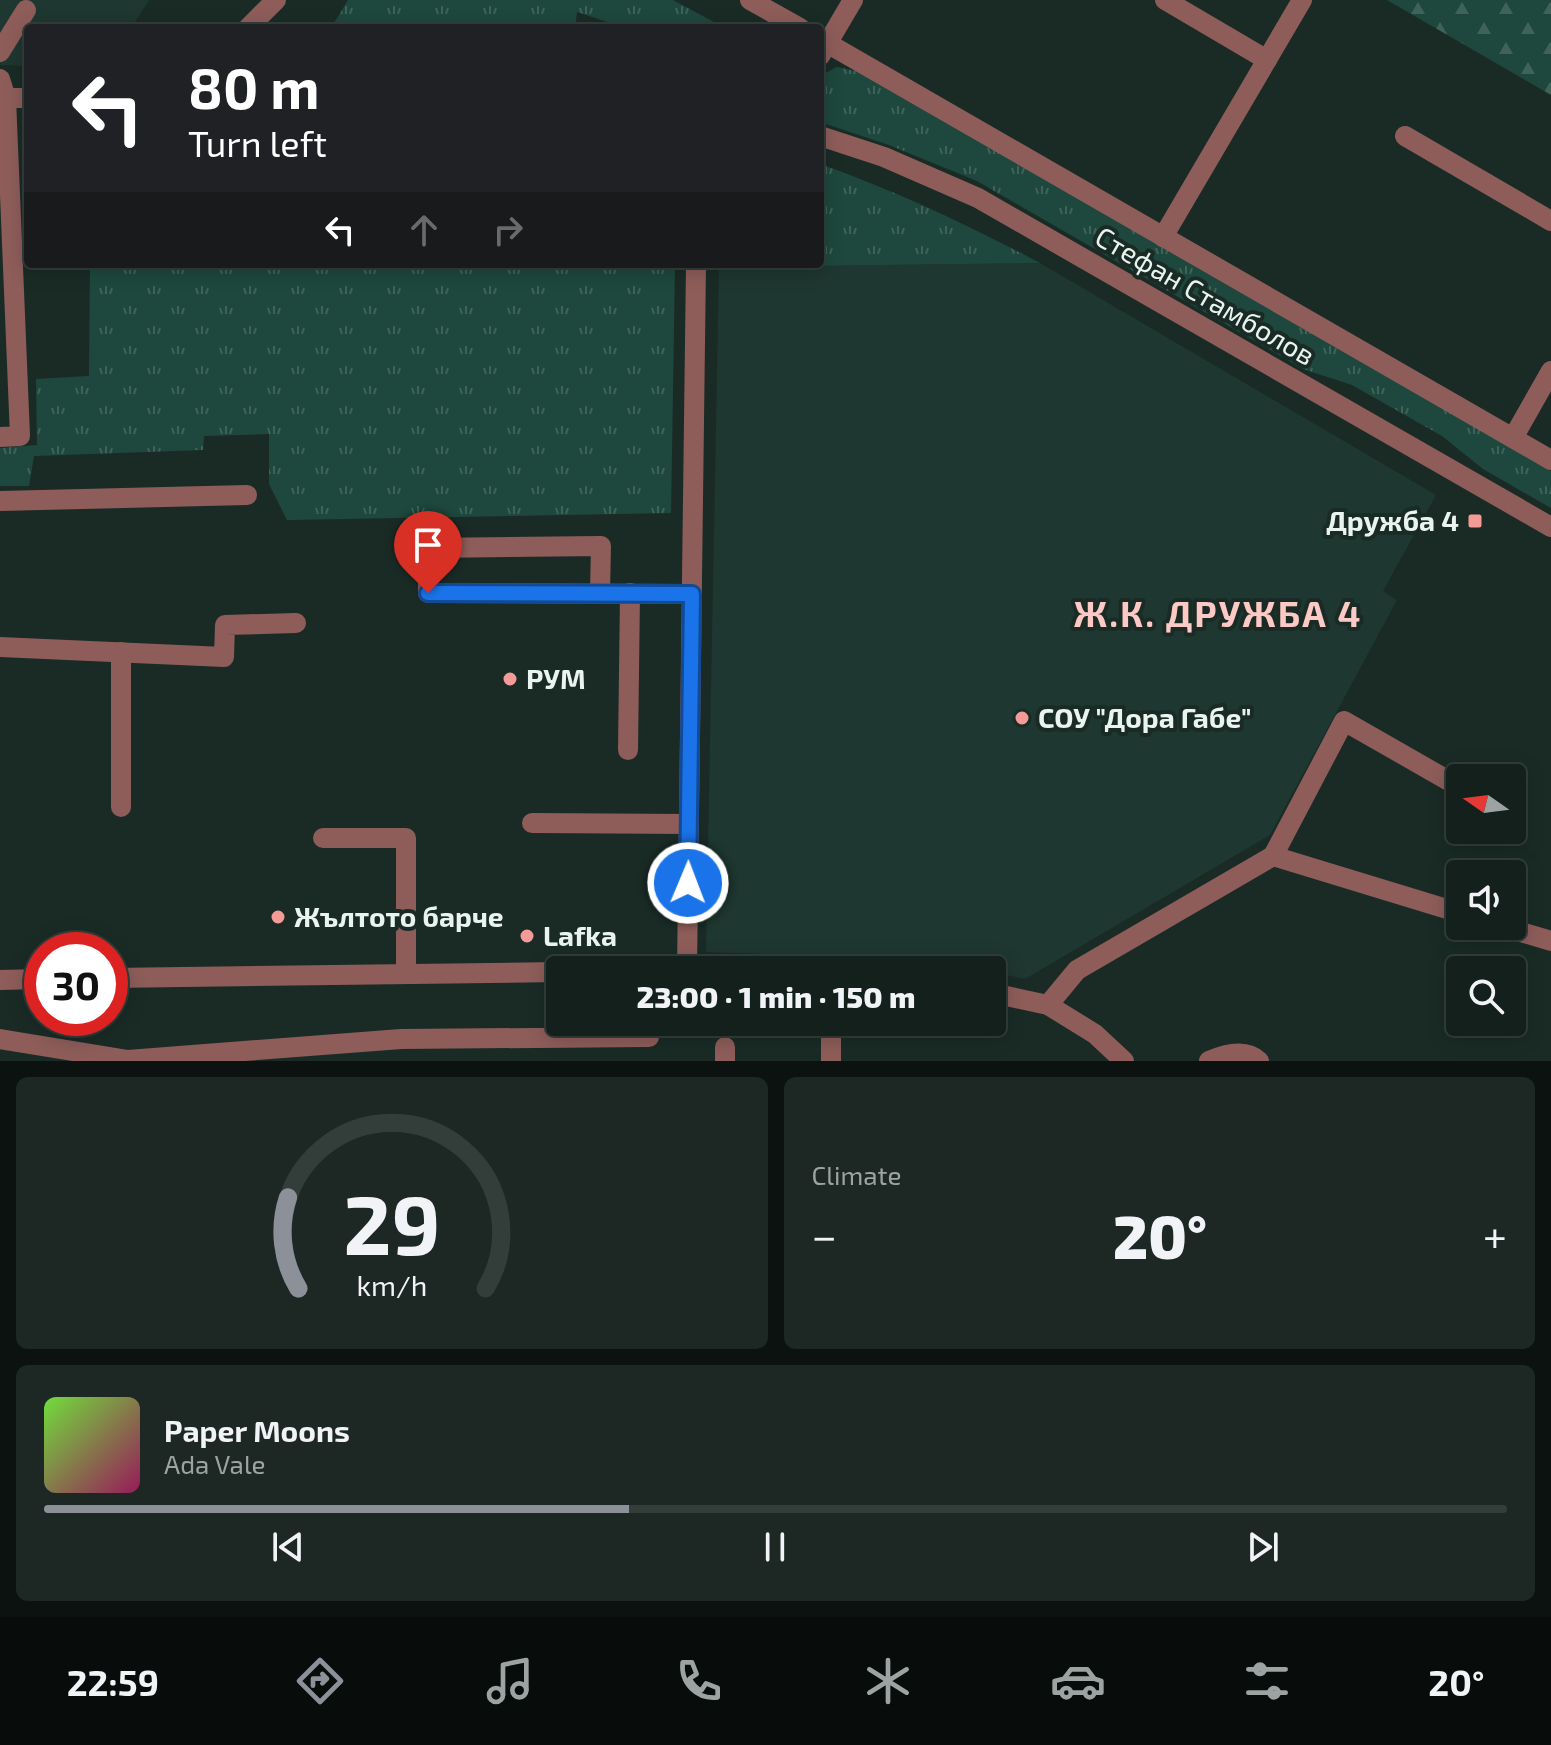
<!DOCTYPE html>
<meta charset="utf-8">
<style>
:root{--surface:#14201c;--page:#1d2825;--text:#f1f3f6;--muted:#9da3a3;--line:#333e3b;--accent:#8c9099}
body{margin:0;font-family:"Exo 2",sans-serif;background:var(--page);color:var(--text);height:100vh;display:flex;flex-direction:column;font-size:30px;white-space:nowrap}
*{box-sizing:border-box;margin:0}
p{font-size:26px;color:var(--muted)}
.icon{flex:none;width:44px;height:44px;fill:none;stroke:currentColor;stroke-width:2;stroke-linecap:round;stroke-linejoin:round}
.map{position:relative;height:1061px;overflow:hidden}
.sheet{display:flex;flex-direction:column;gap:16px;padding:16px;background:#0b120f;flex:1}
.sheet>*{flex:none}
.guide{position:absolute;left:24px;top:24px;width:800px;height:244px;border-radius:8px;box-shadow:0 4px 20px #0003,0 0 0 2px var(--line);background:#202124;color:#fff;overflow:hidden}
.needle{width:52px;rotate:284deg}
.controls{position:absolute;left:1446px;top:764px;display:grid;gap:16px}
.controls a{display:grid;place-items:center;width:80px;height:80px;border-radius:8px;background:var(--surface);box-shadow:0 4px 20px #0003,0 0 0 2px var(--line);font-size:40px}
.speed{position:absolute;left:24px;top:932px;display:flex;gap:16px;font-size:40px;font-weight:700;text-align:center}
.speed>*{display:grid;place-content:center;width:104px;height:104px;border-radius:50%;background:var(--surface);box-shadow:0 4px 20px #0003,0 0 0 2px var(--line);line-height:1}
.speed .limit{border:12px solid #d22;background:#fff;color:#111}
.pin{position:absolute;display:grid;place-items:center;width:68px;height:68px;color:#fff;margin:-82px -34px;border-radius:50% 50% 50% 0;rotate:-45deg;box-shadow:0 0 8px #0007}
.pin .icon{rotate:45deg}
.me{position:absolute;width:88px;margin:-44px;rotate:1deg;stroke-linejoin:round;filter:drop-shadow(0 0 6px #0008)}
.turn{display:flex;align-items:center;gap:28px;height:168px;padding:0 32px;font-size:36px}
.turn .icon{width:104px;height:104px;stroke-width:2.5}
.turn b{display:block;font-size:56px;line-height:68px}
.lanes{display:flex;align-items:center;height:76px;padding:0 32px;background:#0003;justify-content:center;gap:40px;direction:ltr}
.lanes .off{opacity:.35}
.big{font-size:60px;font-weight:800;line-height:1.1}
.sheet .tile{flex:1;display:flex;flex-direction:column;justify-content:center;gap:12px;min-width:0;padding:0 28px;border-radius:12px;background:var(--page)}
.sheet .dial{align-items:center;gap:0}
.dial svg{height:208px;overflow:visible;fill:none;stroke:var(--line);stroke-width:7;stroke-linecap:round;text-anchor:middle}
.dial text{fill:var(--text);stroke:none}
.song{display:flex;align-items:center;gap:24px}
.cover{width:96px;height:96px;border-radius:12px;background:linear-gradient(135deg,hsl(100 70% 55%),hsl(330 70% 35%))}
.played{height:8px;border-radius:4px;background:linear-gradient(90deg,var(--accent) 40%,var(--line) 40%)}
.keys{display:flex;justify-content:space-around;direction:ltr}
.heat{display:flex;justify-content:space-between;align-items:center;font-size:44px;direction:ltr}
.sheet .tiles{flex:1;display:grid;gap:16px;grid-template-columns:1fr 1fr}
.tile:last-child{grid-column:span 2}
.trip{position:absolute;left:546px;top:956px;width:460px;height:80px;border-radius:8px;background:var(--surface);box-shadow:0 4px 20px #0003,0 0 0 2px var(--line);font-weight:800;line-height:80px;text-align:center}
.tabs{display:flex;height:128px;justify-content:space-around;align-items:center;background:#080d0b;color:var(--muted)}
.tabs .icon{width:56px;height:56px}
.tabs .current{color:var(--accent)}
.tabs b{font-size:36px;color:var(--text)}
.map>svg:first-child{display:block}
.built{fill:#1e3730}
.grass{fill:url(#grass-tufts)}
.forest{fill:url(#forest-firs)}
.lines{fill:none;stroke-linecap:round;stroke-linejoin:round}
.minor{stroke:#8e5d5a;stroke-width:20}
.route-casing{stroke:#114b97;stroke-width:20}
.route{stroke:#1a73e8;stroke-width:14}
.poi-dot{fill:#f59b97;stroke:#1a2b26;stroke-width:3}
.labels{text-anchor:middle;stroke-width:8;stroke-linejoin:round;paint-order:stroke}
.street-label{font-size:28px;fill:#e9f4f0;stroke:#1a2b26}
.poi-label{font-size:28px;font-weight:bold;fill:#e9f4f0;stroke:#1a2b26;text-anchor:start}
.district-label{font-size:36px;font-weight:bold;letter-spacing:2px;fill:#fdc9c5;stroke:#1a2b26}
</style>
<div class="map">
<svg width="1551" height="1061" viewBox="0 0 1551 1061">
<defs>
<pattern id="grass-tufts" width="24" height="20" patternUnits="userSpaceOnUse" patternTransform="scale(2)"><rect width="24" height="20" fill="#1e483d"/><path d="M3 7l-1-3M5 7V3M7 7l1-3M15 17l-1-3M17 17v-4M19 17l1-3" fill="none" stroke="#3f6359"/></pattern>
<pattern id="forest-firs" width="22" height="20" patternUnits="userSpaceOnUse" patternTransform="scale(2)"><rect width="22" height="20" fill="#1e483d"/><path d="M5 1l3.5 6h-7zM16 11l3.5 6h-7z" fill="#3f6359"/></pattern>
</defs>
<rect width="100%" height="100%" fill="#1a2b26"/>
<g class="built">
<polygon points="0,0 149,0 131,28 28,28 28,66 0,65"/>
<polygon points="1040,263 1436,495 1383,591 1397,600 1270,835 1025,979 992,972 992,970 935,960 706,952 719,267"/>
</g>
<g class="grass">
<polygon points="348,0 673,0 725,28 626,28 577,12 575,28 331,28"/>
<polygon points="837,67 860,72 1551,471 1551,508 1483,469 1442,436 1352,385 1303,369 977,181 889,145 823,123 820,120 820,76"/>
<path d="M820,164C896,191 968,225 1040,263L719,267V264H820Z"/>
<polygon points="90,264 675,264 671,513 287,520 269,484 269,434 204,436 203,450 34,456 29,486 0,486 0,448 37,445 36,379 89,376"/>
</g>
<polygon class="forest" points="1387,0 1551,0 1551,95"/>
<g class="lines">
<g class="minor">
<polyline points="750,0 800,28"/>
<polyline points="1165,0 1267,60"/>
<polyline points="248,28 276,0"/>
<polyline points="820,39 1551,460"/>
<polyline points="0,52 26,10"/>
<polyline points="820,56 853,0"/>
<polyline points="0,79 6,98 20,436 0,437"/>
<polyline points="0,98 28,98"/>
<polyline points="820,136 884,157 978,198 1551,527"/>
<polyline points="1405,136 1551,221"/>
<polyline points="1163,237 1302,0"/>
<polyline points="1513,438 1551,371"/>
<polyline points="0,501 247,495"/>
<polyline points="600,593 601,546 428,548 428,593 692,594"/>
<polyline points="0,647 224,657 225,625 296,623"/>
<polyline points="121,652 121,807"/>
<polyline points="628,750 630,593"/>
<polyline points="532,823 689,824"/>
<polyline points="323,838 406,838 406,974"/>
<polyline points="1273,856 1344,721 1456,785"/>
<polyline points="1501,926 1551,941"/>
<polyline points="687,970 696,264"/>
<polyline points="110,978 560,972"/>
<polyline points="0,980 42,979"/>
<polyline points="992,993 1048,1005 1095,1034 1124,1061"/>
<polyline points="1048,1005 1077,970 1273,856 1460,913"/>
<polyline points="831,1022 831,1061"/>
<polyline points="0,1039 128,1060 401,1039 649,1037"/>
<polyline points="725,1061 725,1047"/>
<path d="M1209,1061C1225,1054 1245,1048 1259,1061"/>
</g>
</g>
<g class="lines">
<g class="route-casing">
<polyline id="route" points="428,593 692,594 688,883"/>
</g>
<use href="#route" class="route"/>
</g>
<g class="poi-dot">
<rect x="1467" y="513" width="16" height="16" rx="4"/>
<circle cx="510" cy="679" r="8"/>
<circle cx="1022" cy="718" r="8"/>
<circle cx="278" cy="917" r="8"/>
<circle cx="527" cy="936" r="8"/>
</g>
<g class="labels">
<g class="street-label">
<text transform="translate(1205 296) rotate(30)" y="10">Стефан Стамболов</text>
</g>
<g class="poi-label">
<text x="1459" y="531" text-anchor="end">Дружба 4</text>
<text x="526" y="689">РУМ</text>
<text x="1038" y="728">СОУ "Дора Габе"</text>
<text x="294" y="927">Жълтото барче</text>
<text x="543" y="946">Lafka</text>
</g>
<g class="district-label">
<text x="1218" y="627">Ж.К. ДРУЖБА 4</text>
</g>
</g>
</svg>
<div class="controls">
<a><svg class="needle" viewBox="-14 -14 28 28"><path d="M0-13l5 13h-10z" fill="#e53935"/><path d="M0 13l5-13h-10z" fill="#9da3a3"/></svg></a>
<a><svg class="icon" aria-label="sound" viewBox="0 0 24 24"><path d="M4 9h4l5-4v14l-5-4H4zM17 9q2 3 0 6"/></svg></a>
<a><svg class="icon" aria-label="search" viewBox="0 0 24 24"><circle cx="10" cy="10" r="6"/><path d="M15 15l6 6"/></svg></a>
</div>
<div class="speed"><div class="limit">30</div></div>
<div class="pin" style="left:428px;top:593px;background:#d93025"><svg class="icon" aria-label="arrive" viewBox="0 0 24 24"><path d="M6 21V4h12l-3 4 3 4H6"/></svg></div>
<svg class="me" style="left:688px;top:883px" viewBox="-20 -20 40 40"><circle r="17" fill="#1a73e8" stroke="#fff" stroke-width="3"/><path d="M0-11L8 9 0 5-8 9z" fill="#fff"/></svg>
<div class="trip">23:00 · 1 min · 150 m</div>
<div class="guide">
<div class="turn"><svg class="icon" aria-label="left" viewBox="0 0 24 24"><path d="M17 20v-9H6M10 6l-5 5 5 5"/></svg><div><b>80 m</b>Turn left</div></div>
<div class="lanes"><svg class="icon" aria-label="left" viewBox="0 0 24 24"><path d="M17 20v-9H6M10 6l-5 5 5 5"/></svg><svg class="icon off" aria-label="ahead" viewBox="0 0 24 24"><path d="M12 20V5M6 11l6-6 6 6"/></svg><svg class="icon off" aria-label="right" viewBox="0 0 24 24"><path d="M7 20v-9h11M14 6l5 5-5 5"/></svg></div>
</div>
</div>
<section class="sheet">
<div class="tiles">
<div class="tile dial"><svg viewBox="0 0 100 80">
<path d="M14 69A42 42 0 1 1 86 69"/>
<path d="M14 69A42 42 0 0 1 10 34" stroke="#8c9099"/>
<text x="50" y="56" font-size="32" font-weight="700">29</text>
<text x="50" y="72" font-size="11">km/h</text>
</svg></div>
<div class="tile"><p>Climate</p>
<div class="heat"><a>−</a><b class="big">20°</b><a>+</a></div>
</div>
<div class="tile">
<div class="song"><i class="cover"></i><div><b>Paper Moons</b><p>Ada Vale</p></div></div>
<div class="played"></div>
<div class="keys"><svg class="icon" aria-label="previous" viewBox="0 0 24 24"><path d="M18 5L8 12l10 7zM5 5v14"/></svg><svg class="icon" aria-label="pause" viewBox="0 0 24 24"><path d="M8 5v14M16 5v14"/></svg><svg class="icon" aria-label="next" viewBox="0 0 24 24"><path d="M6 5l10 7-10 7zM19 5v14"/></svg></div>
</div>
</div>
</section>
<nav class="tabs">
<b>22:59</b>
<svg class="icon current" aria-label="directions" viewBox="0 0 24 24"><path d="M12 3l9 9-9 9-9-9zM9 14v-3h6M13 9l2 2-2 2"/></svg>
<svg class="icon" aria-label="music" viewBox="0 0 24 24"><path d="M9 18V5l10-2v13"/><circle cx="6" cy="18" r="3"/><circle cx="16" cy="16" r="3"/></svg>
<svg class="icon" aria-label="phone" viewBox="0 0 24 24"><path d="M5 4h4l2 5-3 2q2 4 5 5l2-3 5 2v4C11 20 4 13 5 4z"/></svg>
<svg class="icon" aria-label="climate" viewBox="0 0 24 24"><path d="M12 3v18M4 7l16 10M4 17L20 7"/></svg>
<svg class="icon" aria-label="car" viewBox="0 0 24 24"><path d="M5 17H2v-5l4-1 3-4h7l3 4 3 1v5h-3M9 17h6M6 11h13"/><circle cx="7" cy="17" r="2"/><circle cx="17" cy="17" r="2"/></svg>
<svg class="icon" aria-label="filters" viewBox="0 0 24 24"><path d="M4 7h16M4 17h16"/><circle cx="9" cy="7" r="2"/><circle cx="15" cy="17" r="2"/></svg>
<b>20°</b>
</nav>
